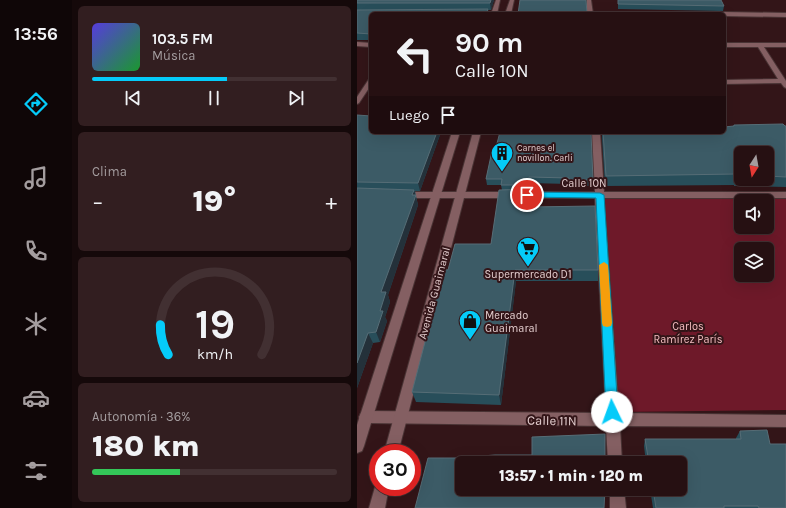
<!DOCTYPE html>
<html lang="es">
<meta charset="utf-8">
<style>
:root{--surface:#261012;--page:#321e20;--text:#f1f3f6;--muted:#a49d9f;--line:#423032;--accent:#05cbf9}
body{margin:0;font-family:Karla,sans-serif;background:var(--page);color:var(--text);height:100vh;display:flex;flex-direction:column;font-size:15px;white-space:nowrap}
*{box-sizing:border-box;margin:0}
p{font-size:13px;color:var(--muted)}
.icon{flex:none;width:22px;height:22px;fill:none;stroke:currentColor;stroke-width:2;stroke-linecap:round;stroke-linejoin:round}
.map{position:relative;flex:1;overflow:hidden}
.drawer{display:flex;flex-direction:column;gap:6px;padding:6px;background:#15090a;width:285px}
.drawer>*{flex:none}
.hud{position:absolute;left:12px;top:12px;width:357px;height:122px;border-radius:6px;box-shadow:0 4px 16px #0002,0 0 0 1px var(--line);background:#261012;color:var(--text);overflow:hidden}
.needle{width:26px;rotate:191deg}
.controls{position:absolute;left:377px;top:146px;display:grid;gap:8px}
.controls a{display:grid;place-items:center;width:40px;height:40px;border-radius:6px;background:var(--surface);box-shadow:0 4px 16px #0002,0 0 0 1px var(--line);font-size:20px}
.speed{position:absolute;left:12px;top:444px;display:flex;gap:8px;font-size:20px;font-weight:700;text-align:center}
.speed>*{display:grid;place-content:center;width:52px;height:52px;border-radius:50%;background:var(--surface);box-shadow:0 4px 16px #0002,0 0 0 1px var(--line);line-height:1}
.speed .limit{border:6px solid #d22;background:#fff;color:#111}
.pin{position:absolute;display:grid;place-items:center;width:34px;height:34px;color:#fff;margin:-17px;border:2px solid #fff;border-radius:50%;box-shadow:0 1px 4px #0007}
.me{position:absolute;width:44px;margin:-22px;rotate:357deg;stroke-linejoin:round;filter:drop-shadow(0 0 3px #0008)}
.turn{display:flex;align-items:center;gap:14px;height:84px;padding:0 20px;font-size:18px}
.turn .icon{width:52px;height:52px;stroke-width:2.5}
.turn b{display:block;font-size:28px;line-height:34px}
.then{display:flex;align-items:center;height:38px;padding:0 20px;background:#0003;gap:8px;font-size:15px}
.big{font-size:30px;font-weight:800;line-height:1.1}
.drawer .card{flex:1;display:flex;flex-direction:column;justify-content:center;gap:6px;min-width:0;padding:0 14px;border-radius:6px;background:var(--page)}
.drawer .dial{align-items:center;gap:0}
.dial svg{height:104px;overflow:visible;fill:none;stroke:var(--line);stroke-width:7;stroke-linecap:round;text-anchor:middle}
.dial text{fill:var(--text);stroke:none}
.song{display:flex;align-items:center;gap:12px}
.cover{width:48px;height:48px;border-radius:6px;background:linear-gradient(135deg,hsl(250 70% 55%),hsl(130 70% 35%))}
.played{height:4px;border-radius:2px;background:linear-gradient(90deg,var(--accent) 55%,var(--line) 55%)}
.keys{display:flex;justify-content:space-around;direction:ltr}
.heat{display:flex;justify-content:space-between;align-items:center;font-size:22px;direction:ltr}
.charge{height:6px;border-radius:3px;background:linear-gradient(90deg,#34c759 36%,var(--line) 0)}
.trip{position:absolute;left:98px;top:456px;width:232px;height:40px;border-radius:6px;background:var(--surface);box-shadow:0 4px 16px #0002,0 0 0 1px var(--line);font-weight:800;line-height:40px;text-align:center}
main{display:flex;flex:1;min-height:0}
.menu{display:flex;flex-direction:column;width:72px;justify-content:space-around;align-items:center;background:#0f0607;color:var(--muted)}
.menu .icon{width:28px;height:28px}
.menu .active{color:var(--accent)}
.menu b{font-size:18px;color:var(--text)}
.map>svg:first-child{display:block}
.green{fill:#6e1929;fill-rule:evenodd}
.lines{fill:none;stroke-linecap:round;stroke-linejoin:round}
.minor-casing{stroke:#493334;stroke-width:2}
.tertiary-casing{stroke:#493334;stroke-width:2}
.minor{fill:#845f62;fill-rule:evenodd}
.tertiary{fill:#845f62;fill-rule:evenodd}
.wall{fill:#284e5a;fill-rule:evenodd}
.shaded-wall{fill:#24313a}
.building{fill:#3c5b66;stroke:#566d76}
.route{fill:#05cbf9;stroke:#0384a2}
.slow{fill:#f59e0b}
.labels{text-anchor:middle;stroke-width:4;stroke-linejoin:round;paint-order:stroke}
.far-poi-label{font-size:9px;fill:#e3cdce;stroke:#331518;text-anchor:start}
.street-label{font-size:11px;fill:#e3cdce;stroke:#331518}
.poi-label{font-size:11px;fill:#e3cdce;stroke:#331518}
.park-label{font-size:11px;fill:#f6bfc2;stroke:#331518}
.near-street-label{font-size:13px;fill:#e3cdce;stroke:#331518}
</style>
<main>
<nav class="menu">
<b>13:56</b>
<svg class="icon active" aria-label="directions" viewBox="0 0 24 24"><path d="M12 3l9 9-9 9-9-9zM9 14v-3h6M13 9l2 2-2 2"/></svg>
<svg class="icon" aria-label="music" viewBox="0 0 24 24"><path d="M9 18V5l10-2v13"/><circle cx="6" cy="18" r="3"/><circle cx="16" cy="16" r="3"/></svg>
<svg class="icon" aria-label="phone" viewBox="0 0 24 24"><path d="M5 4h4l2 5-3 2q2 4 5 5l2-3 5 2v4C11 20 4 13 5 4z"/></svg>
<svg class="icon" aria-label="climate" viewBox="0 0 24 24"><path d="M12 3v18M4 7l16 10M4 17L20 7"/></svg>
<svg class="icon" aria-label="car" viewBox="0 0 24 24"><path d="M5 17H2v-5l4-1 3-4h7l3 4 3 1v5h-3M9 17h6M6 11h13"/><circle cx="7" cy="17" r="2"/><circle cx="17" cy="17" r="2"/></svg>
<svg class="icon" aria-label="filters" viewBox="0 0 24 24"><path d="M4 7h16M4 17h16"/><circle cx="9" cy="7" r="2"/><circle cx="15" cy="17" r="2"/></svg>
</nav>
<section class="drawer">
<div class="card">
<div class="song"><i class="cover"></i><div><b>103.5 FM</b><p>Música</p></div></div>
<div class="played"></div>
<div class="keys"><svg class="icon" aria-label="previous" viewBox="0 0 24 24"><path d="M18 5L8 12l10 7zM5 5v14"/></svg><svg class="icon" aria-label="pause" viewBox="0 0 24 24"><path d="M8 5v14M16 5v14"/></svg><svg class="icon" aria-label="next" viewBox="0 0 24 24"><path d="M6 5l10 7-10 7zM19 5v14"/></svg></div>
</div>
<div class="card"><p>Clima</p>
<div class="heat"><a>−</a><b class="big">19°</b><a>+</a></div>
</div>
<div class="card dial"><svg viewBox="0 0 100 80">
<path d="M14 69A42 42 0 1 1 86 69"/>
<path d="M14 69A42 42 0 0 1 8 46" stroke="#05cbf9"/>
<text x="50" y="56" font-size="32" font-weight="700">19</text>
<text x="50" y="72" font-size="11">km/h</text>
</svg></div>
<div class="card"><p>Autonomía · 36%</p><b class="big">180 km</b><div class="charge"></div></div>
</section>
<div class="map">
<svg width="429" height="508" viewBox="0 0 429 508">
<rect width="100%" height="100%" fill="#331518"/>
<path class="green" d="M429,197V410L259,412L242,198ZM384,201H410V227H384ZM384,249H410V275H384Z"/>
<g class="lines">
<g class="minor-casing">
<g id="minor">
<polygon points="230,0 234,0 236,14 230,14"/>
<polygon points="367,12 429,13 429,17 367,16 367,14 364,14"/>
<polygon points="0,42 14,43 14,47 0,46"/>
<polygon points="367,43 429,43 429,47 407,47 429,81 429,88 427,87 424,83 367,84 367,80 421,79 401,47 367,47"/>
<polygon points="14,78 14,85 2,103 0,104 0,97 12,79"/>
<polygon points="235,132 243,132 247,192 429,192 429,198 247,198 262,413 429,415 429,427 263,426 265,463 251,463 249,426 9,423 4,421 2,417 4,413 9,411 249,413 238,198 46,198 42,195 46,192 238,192"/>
<polygon points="253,489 267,489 269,508 253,508"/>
</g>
</g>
<g class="tertiary-casing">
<g id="tertiary">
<polygon points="139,0 143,0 140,14 134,14"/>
<polygon points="153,0 157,0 154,14 148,14"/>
<polygon points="95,132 103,132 7,446 5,451 0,453 0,425"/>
<polygon points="116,132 124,132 41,453 27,453"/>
<polygon points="21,481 21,487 32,487 28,508 12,508 18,487"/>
</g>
</g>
<use href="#minor" class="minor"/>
<use href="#tertiary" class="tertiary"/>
</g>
<g class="wall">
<polygon points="0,0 137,0 134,10 131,10 132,14 14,14 14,40 0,40 0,10 60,10 0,10"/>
<polygon points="261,0 367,6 366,11 261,9"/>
<polygon points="0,115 84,132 63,191 58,191 61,205 31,295 33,302 28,317 30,321 23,342 16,343 0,388"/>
<path d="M377,125L429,126V187L377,186V185L248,186L245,139V132H367L376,126ZM384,153H410V179H384Z"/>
<polygon points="138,151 236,180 236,186 212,186 212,184 172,183 172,192 173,207 241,270 241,281 159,281 144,405 59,402 55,392 91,270 134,244 145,190 144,185 130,185 129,179"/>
<polygon points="383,431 429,508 296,508 293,489 323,489 323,463 289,463 287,446 288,439 379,439 379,438"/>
</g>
<g class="shaded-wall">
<polygon points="134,0 137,0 134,10 133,3"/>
<polygon points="131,9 132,14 129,14"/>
<polygon points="80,132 84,132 63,191 61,183"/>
<polygon points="57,190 61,205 31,295 33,302 28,317 30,321 23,342 19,332 23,311 24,292"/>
<polygon points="158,270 159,281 144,405 142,395"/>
<polygon points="11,333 16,343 0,388 0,363"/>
</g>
<g class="building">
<polygon points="0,0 134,0 133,3 0,3"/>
<polygon points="163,0 229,0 230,14 161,14"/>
<polygon points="261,0 364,0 367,6 261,4"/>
<polygon points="131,9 129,14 14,14 14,34 0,33 0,10"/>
<polygon points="0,115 14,116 14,132 80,132 61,183 0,182"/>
<polygon points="426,124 428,126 429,126 429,177 410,176 410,153 384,153 384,176 380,176 380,174 249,176 246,132 367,132 367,127 377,126 377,125"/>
<polygon points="143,132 232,132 232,133 234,133 236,180 212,180 212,178 172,177 172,185 144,185 145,179 129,179 135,151 138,151"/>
<polygon points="0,188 57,190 55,195 59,195 24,292 29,292 23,311 26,311 19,332 11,333 0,363"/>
<polygon points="172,189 172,207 238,206 241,270 158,270 142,395 55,392 87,269 91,270 98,244 134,244 142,190"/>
<polygon points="410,430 413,444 429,444 429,508 402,508 401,506 367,506 367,508 299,508 296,489 323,489 323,463 292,463 288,439 384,439 383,431"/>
<polygon points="248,434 248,463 105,463 105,489 248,489 247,508 58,508 71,458 98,458 138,455 175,455 175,437"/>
</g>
<polygon class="route" points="170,192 243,193 247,195 261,412 259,416 255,418 251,416 249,412 239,198 167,197 167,193"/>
<polygon class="slow" points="247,262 251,265 255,323 254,326 250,327 246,326 245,323 242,265"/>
<defs>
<g id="building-pin" transform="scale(1.15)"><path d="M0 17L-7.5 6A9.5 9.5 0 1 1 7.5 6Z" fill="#05cbf9" stroke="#331518"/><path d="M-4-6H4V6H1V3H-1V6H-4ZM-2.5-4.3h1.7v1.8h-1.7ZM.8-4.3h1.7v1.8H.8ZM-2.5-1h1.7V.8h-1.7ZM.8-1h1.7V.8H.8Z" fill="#111"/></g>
<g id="supermarket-pin" transform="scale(1.15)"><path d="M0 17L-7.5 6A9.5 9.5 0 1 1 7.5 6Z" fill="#05cbf9" stroke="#331518"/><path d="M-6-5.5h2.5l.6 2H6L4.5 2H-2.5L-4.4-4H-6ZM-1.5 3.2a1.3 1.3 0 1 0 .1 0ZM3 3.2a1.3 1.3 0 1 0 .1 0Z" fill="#111"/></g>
<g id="shop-pin" transform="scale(1.15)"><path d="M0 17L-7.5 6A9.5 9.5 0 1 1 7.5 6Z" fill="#05cbf9" stroke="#331518"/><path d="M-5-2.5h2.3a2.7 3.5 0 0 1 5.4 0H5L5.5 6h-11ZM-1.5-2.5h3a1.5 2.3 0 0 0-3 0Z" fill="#111"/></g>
</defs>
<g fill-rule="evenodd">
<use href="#building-pin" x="145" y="153"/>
<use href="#supermarket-pin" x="171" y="248"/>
<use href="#shop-pin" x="113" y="321"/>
</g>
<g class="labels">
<g class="far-poi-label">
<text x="160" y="151">Carnes el<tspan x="160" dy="10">novillon. Carli</tspan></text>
</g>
<g class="street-label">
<text x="227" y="187">Calle 10N</text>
<text transform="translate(77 293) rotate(-75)" y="4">Avenida Guaimaral</text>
</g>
<g class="poi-label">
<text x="171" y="278">Supermercado D1</text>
<text x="128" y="319" text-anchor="start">Mercado<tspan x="128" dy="13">Guaimaral</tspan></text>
</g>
<g class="park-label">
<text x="331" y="330">Carlos<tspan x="331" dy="13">Ramírez París</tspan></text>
</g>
<g class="near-street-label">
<text transform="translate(195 420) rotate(1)" y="5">Calle 11N</text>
</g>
</g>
</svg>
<div class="controls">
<a><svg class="needle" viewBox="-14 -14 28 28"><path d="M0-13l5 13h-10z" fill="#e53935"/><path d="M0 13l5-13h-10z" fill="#a49d9f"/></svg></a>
<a><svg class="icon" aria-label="sound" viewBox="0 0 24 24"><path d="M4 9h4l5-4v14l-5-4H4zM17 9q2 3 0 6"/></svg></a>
<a><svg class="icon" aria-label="layers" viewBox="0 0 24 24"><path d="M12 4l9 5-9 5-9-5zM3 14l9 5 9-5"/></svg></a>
</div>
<div class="speed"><div class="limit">30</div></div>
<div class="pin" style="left:170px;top:195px;background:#d93025"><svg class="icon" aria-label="arrive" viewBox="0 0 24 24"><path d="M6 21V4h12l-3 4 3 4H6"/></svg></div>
<svg class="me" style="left:255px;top:412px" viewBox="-20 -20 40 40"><circle r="19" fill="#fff"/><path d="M0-13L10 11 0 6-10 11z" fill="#05cbf9"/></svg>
<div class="trip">13:57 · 1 min · 120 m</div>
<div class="hud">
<div class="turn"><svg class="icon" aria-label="left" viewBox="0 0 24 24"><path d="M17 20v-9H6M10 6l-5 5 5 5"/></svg><div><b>90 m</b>Calle 10N</div></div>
<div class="then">Luego<svg class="icon" aria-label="arrive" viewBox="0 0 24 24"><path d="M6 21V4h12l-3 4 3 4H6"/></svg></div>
</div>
</div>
</main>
